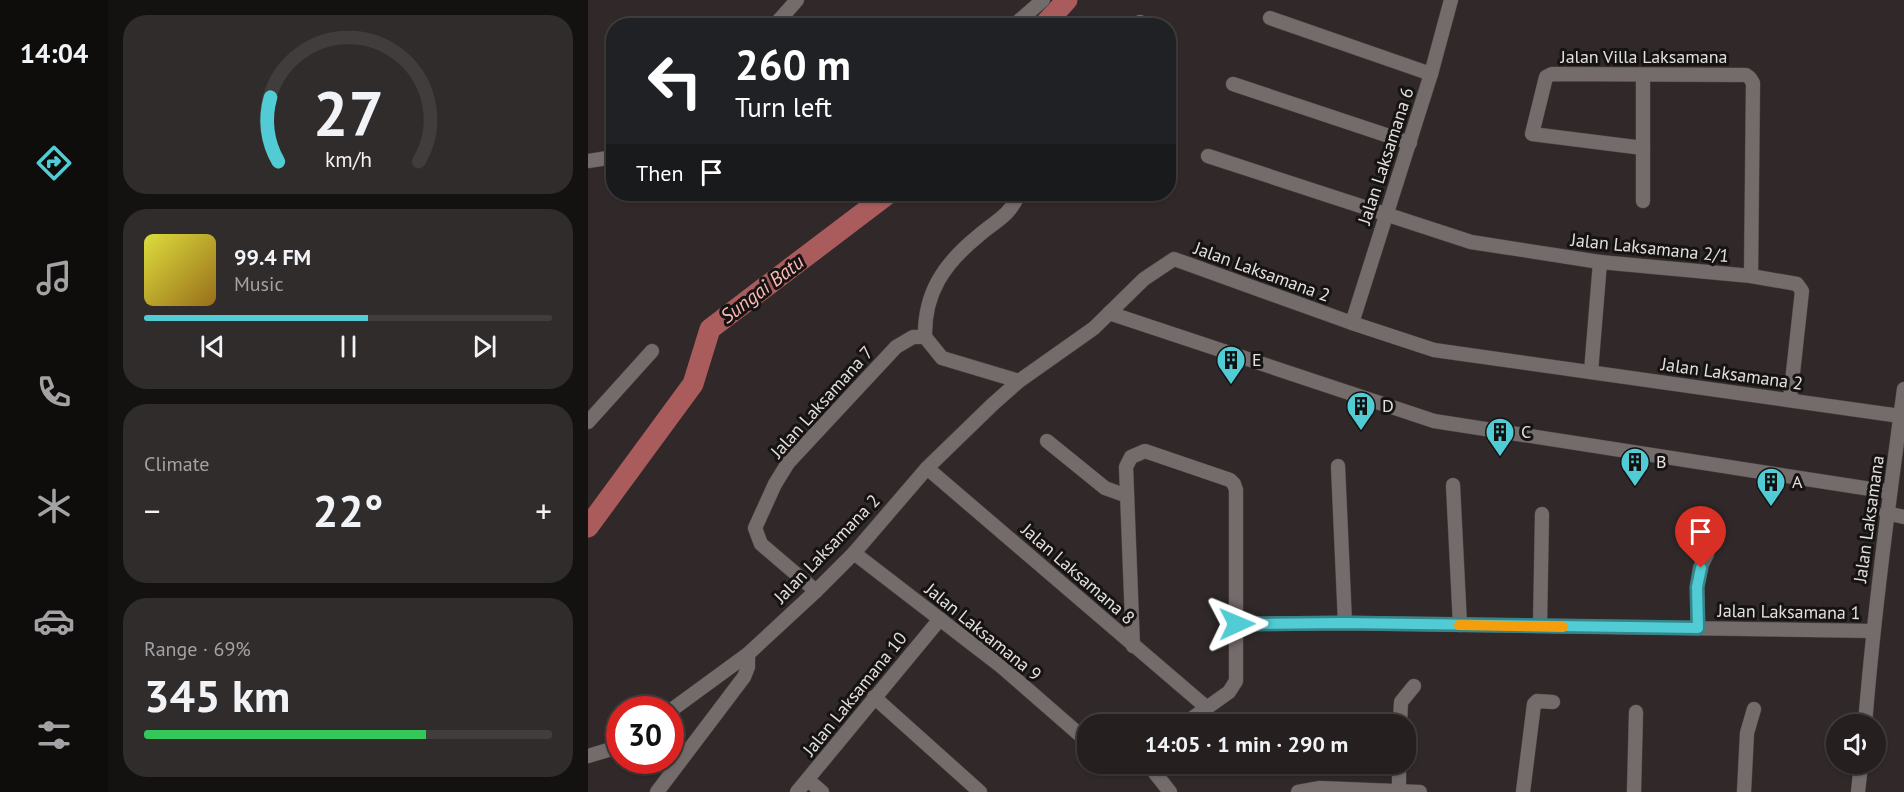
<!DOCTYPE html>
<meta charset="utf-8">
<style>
:root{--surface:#251f1f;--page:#312c2c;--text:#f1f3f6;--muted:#a3a2a4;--line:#423d3d;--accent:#51ccd4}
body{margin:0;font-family:"PT Sans",sans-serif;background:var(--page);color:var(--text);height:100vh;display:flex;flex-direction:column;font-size:22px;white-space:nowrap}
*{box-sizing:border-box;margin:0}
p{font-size:20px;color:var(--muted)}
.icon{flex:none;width:33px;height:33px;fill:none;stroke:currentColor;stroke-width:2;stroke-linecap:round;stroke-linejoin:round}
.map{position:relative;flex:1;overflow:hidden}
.panel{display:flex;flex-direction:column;gap:15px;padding:15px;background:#141111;width:480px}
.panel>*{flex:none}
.top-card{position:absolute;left:18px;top:18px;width:570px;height:183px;border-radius:24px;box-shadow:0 2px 4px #0004,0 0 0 2px var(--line);background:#202124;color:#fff;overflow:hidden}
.controls{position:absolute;left:1238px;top:714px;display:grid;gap:12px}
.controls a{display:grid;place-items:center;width:60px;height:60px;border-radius:50%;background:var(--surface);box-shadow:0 2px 4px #0004,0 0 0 2px var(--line);font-size:30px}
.speed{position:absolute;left:18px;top:696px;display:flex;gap:12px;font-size:30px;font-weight:700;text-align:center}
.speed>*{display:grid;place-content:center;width:78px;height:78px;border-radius:50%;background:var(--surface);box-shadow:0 2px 4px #0004,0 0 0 2px var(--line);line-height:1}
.speed .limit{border:9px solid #d22;background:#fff;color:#111}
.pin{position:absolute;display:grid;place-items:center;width:51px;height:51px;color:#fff;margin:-62px -26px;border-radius:50% 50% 50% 0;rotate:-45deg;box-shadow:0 0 6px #0007}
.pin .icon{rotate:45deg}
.me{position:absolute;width:66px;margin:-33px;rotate:89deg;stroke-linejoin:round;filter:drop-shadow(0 0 4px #0008)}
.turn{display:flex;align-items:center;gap:21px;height:126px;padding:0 30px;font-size:27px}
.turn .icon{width:78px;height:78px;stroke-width:2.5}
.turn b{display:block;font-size:42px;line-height:51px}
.then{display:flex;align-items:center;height:57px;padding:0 30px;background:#0003;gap:12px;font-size:22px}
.big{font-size:45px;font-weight:800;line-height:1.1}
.panel .widget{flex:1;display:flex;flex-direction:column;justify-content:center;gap:9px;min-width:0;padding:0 21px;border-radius:24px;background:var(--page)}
.panel .dial{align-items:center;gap:0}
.dial svg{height:156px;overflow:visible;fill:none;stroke:var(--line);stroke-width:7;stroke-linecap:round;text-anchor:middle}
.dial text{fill:var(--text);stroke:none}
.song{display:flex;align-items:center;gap:18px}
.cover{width:72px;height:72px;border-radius:9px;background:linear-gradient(135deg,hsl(60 70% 55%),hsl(40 70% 35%))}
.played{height:6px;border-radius:3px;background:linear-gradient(90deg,var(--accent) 55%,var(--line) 55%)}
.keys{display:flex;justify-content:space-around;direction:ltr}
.heat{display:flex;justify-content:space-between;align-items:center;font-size:33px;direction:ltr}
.charge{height:9px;border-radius:4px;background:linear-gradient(90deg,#34c759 69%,var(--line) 0)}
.trip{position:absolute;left:489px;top:714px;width:339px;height:60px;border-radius:24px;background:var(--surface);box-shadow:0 2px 4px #0004,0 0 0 2px var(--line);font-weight:800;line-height:60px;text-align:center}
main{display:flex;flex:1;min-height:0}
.menu{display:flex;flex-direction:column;width:108px;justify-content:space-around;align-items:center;background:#0f0c0c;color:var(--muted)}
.menu .icon{width:42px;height:42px}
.menu .selected{color:var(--accent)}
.menu b{font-size:27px;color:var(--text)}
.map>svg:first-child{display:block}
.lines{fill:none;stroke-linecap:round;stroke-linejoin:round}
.river{stroke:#a95c5b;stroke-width:21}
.minor-casing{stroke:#4e4747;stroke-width:15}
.minor{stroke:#746b6b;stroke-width:14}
.route-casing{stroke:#35858a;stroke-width:15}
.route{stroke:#51ccd4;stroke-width:10}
.slow{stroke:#f59e0b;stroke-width:10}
.labels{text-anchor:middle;stroke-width:6;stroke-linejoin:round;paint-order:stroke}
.street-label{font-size:18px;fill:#e4dfdf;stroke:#161313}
.poi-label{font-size:18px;fill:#e4dfdf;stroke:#161313;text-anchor:start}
.water-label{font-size:20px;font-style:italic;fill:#fbb8b5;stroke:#161313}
</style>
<main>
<nav class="menu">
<b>14:04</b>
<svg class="icon selected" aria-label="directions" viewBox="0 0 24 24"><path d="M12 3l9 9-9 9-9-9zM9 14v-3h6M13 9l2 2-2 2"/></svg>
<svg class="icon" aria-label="music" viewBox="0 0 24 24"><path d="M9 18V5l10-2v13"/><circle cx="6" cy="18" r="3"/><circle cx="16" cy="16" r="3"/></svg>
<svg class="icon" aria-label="phone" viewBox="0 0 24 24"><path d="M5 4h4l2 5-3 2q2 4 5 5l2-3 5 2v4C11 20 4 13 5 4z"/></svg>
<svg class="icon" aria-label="climate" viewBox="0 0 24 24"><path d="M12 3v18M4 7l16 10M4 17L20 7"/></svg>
<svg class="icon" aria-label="car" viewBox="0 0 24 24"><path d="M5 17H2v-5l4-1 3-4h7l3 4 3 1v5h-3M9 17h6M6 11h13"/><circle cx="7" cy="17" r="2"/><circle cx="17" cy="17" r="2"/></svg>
<svg class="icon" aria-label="filters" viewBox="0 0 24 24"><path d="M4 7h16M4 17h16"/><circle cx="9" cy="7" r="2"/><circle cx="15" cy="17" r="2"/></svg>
</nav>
<section class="panel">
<div class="widget dial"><svg viewBox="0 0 100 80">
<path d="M14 69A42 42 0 1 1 86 69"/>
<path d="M14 69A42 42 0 0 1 10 36" stroke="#51ccd4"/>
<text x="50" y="56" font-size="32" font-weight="700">27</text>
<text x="50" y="72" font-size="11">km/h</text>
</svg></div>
<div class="widget">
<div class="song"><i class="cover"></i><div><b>99.4 FM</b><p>Music</p></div></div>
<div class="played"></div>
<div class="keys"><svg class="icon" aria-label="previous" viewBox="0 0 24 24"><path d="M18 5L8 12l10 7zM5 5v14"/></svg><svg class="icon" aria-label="pause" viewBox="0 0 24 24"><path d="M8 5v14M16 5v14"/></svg><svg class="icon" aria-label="next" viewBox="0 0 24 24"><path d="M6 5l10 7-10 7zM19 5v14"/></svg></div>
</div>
<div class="widget"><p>Climate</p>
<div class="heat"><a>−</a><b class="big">22°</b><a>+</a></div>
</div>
<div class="widget"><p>Range · 69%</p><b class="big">345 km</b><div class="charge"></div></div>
</section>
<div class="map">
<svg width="1316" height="792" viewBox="0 0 1316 792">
<rect width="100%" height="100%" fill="#312929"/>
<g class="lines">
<g class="river">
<polyline points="455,26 479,0"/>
<polyline points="0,527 105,384 122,329 300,194"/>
</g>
<g class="minor-casing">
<g id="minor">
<polyline points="682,18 843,74"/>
<polyline points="186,26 209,0"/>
<polyline points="425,26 455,0"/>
<polyline points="550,26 552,22"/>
<polyline points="1055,75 1055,201"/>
<polyline points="645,84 822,143"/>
<polyline points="1055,148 944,134 958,77 964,74 1158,75 1162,78 1165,83 1163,276"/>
<polyline points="620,156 883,242 1012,262 1163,276 1209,284 1214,291 1202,400"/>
<polyline points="0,161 26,157"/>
<polyline points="521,313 846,421 1302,492"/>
<polyline points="764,323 843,74 863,0"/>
<path d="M337,337C336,293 356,264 389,237C408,220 420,218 431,194"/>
<polyline points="1003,372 1012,262"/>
<polyline points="0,422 64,351"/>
<polyline points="459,441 517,488 539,496"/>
<polyline points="750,466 757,623"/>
<polyline points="339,468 618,707"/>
<polyline points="865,485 872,625"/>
<polyline points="1298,513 1316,517"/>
<polyline points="266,553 414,667 500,742"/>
<polyline points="228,591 173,544 167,528 187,484 200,463 308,347 325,337 337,337 354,358 431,381"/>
<polyline points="649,624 757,623 1284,631"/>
<polyline points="952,626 954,514"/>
<polyline points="1110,628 1109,587 1112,568 1119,554 1121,532"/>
<polyline points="545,646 538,467 543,457 557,451 642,480 646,484 648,490 648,681 641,692 596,724"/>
<polyline points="286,697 392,792"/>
<polyline points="82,711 160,654 228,591 266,553 339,468 405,404 431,381 506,328 556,279 586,259 764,323 846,350 1312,416"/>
<polyline points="812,724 813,702 826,686"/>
<path d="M1277,724C1286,612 1301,501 1316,389"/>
<polyline points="0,756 20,750 32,744"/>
<polyline points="563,764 567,773 582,792"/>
<polyline points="220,780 234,792"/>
<polyline points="811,790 811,764"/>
<polyline points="69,792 156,677 160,667 160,654"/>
<polyline points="209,792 352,619"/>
<polyline points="710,792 732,788 832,792"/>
<polyline points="935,792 946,704 949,701 965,702"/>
<polyline points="1046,792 1048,712"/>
<polyline points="1156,792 1159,733 1166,709"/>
<polyline points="1270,792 1273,764"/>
</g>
</g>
<use href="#minor" class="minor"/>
</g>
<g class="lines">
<g class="route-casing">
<polyline id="route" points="649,624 757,623 1110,628 1109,587 1113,568"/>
</g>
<use href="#route" class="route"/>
<polyline class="slow" points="871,625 975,627"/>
</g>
<defs>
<g id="building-pin" transform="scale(1.5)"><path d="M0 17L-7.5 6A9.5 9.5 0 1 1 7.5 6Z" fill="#51ccd4" stroke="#161313"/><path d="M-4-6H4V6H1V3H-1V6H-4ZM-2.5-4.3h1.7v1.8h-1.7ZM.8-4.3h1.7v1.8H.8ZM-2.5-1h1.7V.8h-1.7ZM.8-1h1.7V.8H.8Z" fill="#111"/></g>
</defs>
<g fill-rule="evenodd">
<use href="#building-pin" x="643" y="360"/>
<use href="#building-pin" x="773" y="406"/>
<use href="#building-pin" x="912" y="432"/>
<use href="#building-pin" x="1047" y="462"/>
<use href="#building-pin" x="1183" y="482"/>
</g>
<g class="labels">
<g class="street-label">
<text x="1056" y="63">Jalan Villa Laksamana</text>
<text transform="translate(798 156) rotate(-72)" y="6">Jalan Laksamana 6</text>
<text transform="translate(1062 248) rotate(6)" y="6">Jalan Laksamana 2/1</text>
<text transform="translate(674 272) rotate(20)" y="6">Jalan Laksamana 2</text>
<text transform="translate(1144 374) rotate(8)" y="6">Jalan Laksamana 2</text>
<text transform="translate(234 402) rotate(-48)" y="6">Jalan Laksamana 7</text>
<text transform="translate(1281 519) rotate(-82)" y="6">Jalan Laksamana</text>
<text transform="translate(239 549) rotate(-46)" y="6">Jalan Laksamana 2</text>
<text transform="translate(490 574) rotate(41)" y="6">Jalan Laksamana 8</text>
<text transform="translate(1201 612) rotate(1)" y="6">Jalan Laksamana 1</text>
<text transform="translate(395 632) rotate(39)" y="6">Jalan Laksamana 9</text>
<text transform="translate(267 694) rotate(-51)" y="6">Jalan Laksamana 10</text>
</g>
<g class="poi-label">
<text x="664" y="366">E</text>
<text x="794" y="412">D</text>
<text x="933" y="438">C</text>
<text x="1068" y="468">B</text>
<text x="1204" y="488">A</text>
</g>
<g class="water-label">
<text transform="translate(174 289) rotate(-37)" y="7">Sungai Batu</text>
</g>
</g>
</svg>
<div class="controls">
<a><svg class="icon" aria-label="sound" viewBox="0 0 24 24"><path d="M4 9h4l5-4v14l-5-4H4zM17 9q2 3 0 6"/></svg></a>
</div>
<div class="speed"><div class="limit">30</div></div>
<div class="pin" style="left:1113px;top:568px;background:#d93025"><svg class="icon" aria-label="arrive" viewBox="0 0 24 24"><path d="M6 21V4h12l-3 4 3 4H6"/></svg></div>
<svg class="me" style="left:649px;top:624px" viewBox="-20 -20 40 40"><path d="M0-17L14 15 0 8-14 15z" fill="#51ccd4" stroke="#fff" stroke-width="4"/></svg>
<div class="trip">14:05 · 1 min · 290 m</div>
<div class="top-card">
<div class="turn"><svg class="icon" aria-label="left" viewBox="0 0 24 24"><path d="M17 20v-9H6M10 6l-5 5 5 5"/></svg><div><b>260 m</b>Turn left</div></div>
<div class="then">Then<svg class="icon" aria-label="arrive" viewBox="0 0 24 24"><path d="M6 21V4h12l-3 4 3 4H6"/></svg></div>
</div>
</div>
</main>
